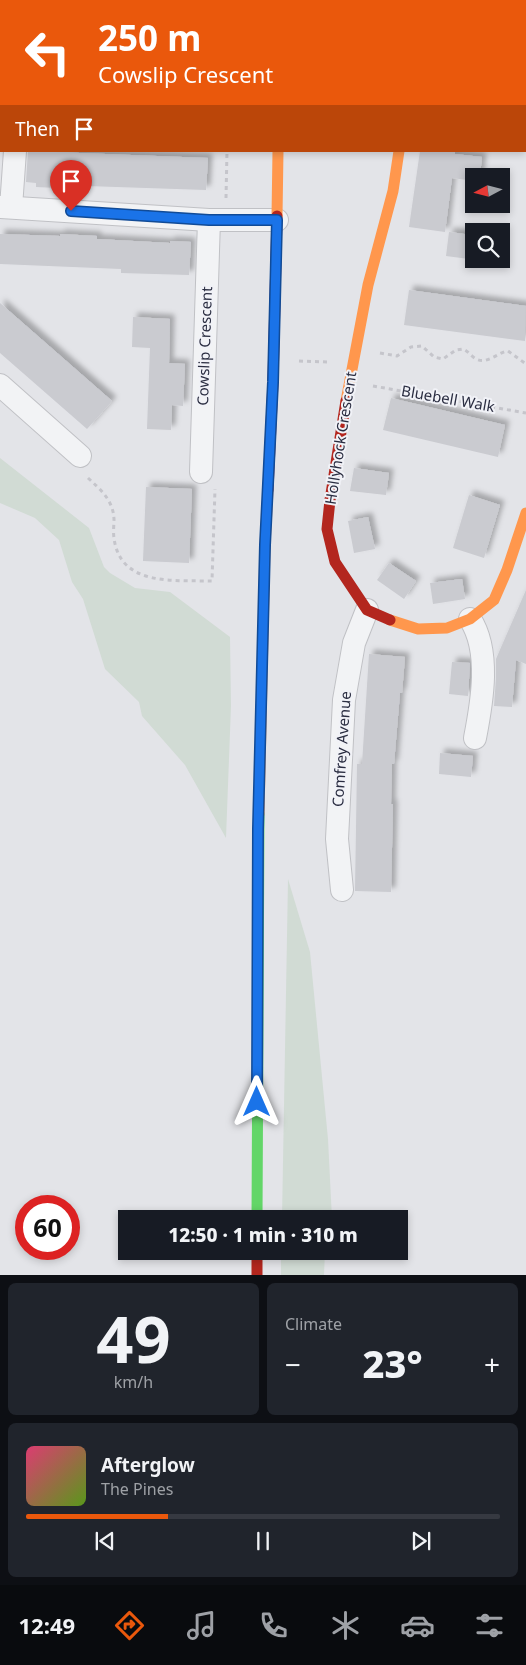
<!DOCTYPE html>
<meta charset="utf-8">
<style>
:root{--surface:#171b24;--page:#20242c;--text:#f1f3f6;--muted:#9ea1a6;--line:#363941;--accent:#ea580c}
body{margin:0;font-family:"Noto Sans",sans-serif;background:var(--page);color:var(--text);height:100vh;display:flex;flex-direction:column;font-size:19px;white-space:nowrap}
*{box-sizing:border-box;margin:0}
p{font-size:16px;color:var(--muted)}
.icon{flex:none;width:28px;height:28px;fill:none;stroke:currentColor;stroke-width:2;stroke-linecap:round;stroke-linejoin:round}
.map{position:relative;height:1275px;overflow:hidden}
.panel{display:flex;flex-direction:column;gap:8px;padding:8px;background:#0d0f14;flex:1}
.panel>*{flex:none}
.top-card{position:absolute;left:0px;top:0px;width:526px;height:152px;box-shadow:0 2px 8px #0003;background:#ea580c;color:#fff;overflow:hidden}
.needle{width:32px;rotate:263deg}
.fabs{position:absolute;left:465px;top:168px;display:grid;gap:10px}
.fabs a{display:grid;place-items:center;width:45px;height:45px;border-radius:0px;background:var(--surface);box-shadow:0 2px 8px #0003;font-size:25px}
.speed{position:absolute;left:15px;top:1195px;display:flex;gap:10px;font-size:25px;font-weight:700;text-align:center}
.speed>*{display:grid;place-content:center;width:65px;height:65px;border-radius:50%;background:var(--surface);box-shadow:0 2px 8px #0003;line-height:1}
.speed .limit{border:8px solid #d22;background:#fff;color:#111}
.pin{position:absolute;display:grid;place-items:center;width:42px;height:42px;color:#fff;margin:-51px -21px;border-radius:50% 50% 50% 0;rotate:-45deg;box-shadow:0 0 5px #0007}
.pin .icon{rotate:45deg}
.me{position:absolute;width:55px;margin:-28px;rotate:0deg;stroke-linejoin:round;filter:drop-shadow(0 0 4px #0008)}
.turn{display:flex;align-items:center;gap:18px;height:105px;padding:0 15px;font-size:22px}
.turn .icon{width:65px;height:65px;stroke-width:2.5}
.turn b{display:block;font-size:35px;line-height:42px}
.then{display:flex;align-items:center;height:48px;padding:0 15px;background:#0003;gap:10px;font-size:19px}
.big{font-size:38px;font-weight:800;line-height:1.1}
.panel .widget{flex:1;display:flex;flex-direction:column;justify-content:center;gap:8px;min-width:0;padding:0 18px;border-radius:8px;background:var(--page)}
.panel .dial{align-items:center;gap:0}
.dial b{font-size:65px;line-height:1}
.song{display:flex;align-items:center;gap:15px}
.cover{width:60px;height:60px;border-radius:8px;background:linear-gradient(135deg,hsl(340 70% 55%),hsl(90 70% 35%))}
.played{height:5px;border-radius:2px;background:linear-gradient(90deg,var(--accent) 30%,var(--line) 30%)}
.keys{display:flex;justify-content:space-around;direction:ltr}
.heat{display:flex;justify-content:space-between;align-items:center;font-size:28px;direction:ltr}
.panel .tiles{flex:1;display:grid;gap:8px;grid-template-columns:1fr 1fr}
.widget:last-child{grid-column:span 2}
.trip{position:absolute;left:118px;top:1210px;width:290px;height:50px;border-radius:0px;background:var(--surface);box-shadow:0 2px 8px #0003;font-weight:800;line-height:50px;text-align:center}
.tabs{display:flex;height:80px;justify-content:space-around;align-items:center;background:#090b0e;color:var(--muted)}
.tabs .icon{width:35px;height:35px}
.tabs .on{color:var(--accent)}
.tabs b{font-size:22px;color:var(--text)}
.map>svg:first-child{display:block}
.green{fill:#d1dbd4}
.building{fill:#cacbd0;filter:url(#shadow)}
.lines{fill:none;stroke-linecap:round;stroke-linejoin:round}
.lane-casing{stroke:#c0c1c5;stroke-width:12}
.street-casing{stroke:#c0c1c5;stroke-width:24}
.path{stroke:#c5c5cb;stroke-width:3;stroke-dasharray:4 4;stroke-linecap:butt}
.lane{stroke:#f2f3f5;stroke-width:11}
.street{stroke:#f2f3f5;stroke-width:22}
.fast{stroke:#63d668;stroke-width:11}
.slow{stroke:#ff974d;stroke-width:11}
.jam{stroke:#b3261e;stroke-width:11}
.route-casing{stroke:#114b97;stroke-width:12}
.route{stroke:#1a73e8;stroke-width:9}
.labels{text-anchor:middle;stroke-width:4;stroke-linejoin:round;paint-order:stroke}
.street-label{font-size:15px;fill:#2a2d41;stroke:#f1f2f7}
</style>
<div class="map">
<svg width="526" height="1275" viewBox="0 0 526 1275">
<defs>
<filter id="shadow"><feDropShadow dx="4.5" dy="-4.5" stdDeviation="2.5" flood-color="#0004"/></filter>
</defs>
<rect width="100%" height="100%" fill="#e3e4e8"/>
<g class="green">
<polygon points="0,458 89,528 104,567 110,573 135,588 170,592 230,637 231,706 226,838 185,765 142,716 139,702 105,669 83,599 72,582 59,540 35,518 0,503"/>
<polygon points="288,879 310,952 328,1139 332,1219 282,1219"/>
<polygon points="281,1251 325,1251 324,1275 281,1275"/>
</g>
<g class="building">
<polygon points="28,151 208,158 206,190 57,185 57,188 36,187 36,183 26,182"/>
<polygon points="420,151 455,151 455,154 482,157 480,176 474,176 474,181 452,178 445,232 409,227"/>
<polygon points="449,232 472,235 469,259 446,256"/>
<polygon points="0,234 60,236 60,234 97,236 97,239 170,243 170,241 191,242 189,275 121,273 121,269 0,264"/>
<polygon points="409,290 526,306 525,341 404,325"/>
<polygon points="0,303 112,401 87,429 0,353"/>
<polygon points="133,317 170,319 169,363 185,364 183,406 172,405 171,430 147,429 150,348 132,347"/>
<polygon points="391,398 505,425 498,457 383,430"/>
<polygon points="354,468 389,473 386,495 350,491"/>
<polygon points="146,487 192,489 189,563 143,561"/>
<polygon points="469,495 500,505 484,558 453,548"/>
<polygon points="368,517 375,549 354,553 348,521"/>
<polygon points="389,563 416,581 404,599 377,580"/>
<polygon points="462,579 465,599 433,604 430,583"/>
<polygon points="526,590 526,664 516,660 512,707 494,706 496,678 496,659"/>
<polygon points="369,654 405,657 402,693 400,693 394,764 392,764 391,804 393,804 391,892 355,891 357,764 362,764"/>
<polygon points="452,662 470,663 468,696 449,694"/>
<polygon points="440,753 473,756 471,777 439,774"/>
</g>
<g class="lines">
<g class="lane-casing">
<polyline id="lane" points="225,1 225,0"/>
</g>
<g class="street-casing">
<g id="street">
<polyline points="24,1 24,0"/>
<polyline points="0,207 209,220 277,220"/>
<polyline points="11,207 15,151"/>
<polyline points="0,385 80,456"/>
<polyline points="201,472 209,220"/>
<path d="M470,619C491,651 482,702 475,738"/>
<polyline points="342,890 337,839 344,700 354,643 367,610"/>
</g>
</g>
<g class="path">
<polyline points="367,0 369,1"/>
<polyline points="226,198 227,151"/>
<path d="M380,353L397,356L411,347L422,346L434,357L443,359L456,350L463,349C468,351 471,356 476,359C487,365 498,352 508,351L526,364"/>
<polyline points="299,361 328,362"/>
<polyline points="373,386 526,413"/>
<path d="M88,478C101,490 113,500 114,519C114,525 113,532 114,538C120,587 175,580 212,581L215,489"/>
</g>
<use href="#lane" class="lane"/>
<use href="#street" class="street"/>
<polyline class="fast" points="257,1219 259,814"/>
<g class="slow">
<polyline points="277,216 278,151"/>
<polyline points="346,401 368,285 393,191 399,151"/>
<polyline points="390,620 418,629 447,628 470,619 494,600 507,570 526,513"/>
<polyline points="259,814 265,545 268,490"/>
</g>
<g class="jam">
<polyline points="280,0 280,1"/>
<polyline points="346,401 330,500 327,529 335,562 367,610 390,620"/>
<polyline points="268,490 273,382 277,216"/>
<polyline points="257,1251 257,1275"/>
</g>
</g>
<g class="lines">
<g class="route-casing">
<polyline id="route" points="71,211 209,220 277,220 273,382 265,545 258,829 257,1102"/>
</g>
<use href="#route" class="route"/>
</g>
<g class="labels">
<g class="street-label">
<text transform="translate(205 346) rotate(-88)" y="5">Cowslip Crescent</text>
<text transform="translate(448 399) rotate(10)" y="5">Bluebell Walk</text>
<text transform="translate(341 438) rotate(-81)" y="5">Hollyhock Crescent</text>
<text transform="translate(342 749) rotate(-86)" y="5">Comfrey Avenue</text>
</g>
</g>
</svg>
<div class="fabs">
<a><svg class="needle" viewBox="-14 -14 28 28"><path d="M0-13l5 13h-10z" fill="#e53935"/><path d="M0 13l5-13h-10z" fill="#9ea1a6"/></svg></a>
<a><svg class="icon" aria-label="search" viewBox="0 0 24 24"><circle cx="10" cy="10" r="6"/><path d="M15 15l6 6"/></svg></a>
</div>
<div class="speed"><div class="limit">60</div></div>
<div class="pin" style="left:71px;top:211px;background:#d93025"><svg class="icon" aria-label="arrive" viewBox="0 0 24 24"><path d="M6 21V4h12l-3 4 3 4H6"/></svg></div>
<svg class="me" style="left:257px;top:1102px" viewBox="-20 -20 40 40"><path d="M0-17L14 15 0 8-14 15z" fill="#1a73e8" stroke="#fff" stroke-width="4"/></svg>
<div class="trip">12:50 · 1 min · 310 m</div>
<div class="top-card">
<div class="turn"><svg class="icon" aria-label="left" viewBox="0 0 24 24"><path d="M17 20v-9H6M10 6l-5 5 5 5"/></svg><div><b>250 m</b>Cowslip Crescent</div></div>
<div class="then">Then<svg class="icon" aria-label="arrive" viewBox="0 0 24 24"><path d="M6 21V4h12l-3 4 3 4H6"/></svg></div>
</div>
</div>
<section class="panel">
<div class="tiles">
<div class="widget dial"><b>49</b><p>km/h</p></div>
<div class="widget"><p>Climate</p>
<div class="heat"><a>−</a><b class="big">23°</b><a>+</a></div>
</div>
<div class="widget">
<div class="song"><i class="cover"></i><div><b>Afterglow</b><p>The Pines</p></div></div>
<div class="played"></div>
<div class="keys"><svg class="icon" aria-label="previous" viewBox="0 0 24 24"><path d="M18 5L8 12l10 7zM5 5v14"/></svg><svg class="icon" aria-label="pause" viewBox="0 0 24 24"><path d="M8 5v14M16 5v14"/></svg><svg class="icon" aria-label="next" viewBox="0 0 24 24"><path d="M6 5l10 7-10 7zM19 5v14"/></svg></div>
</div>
</div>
</section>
<nav class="tabs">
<b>12:49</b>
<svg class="icon on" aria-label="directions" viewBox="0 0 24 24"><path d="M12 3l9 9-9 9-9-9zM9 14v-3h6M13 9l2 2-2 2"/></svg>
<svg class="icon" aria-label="music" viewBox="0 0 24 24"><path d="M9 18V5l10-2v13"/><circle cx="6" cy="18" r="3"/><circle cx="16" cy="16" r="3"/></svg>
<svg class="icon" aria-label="phone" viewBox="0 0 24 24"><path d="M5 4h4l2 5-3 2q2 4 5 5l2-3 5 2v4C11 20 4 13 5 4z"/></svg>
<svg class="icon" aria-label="climate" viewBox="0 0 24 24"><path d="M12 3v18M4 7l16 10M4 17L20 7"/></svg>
<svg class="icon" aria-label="car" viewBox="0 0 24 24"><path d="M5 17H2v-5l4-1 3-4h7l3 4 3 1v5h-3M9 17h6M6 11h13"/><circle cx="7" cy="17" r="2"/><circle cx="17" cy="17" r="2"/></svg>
<svg class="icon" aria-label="filters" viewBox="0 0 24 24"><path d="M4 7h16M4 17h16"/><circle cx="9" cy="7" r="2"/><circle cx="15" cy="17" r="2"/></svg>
</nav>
